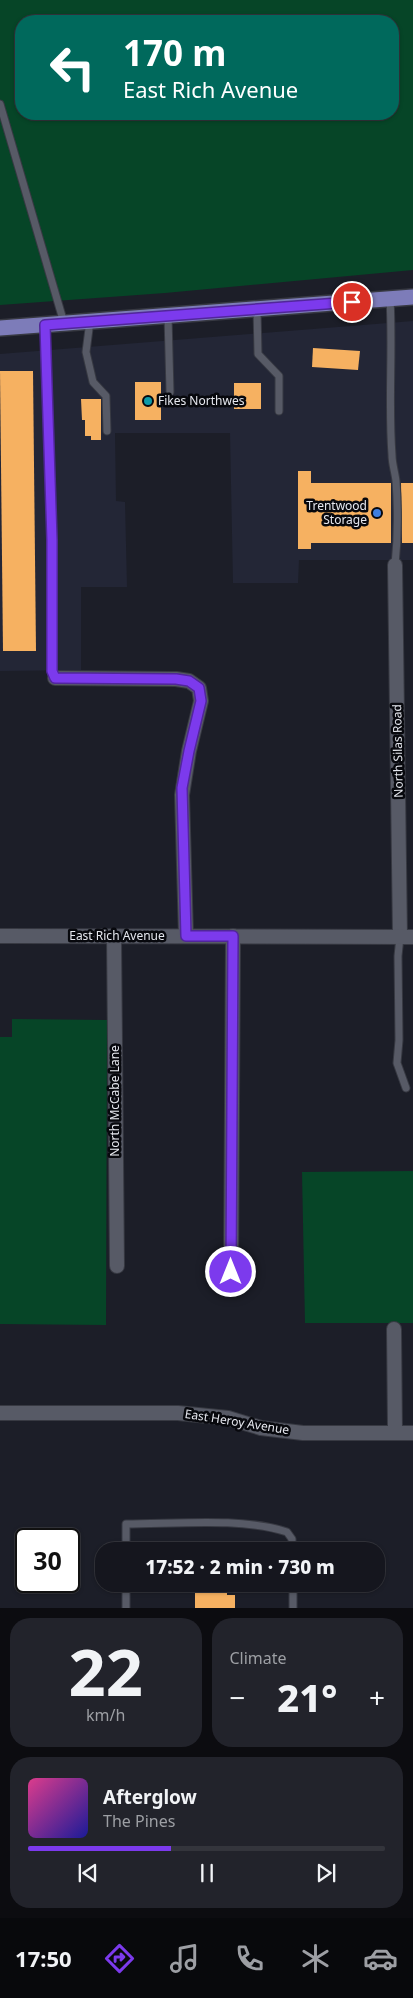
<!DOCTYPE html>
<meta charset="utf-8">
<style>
:root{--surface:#15161e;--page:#22232b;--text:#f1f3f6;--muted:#9d9fa4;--line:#34353c;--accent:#7c3aed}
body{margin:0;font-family:"Noto Sans",sans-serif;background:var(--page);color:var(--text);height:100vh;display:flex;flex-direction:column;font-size:19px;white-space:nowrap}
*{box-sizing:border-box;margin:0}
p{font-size:16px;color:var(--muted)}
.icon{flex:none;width:28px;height:28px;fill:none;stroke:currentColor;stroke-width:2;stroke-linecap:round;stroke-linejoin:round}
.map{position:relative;height:1608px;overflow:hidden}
.sheet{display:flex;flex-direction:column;gap:10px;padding:10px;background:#0c0c10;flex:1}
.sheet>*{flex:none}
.hud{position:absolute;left:15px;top:15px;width:384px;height:105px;border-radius:20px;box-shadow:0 1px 4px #0004,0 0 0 1px var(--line);background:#00695c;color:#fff;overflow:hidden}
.speed{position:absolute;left:15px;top:1528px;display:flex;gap:10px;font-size:25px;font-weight:700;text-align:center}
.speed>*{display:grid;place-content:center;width:65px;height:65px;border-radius:50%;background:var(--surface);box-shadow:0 1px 4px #0004,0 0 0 1px var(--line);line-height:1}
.speed .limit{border:2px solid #111;border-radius:8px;background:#fff;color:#111}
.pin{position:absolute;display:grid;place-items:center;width:42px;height:42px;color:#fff;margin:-21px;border:2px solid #fff;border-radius:50%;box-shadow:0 1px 5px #0007}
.me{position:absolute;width:55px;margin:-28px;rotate:0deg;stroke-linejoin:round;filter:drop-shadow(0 0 4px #0008)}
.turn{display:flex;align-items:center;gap:18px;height:105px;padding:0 25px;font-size:22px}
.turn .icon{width:65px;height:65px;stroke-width:2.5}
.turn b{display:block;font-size:35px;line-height:42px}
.big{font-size:38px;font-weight:800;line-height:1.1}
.sheet .card{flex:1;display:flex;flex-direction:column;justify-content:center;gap:8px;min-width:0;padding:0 18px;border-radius:20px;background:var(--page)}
.sheet .dial{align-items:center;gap:0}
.dial b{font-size:65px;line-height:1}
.song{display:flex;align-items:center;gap:15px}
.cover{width:60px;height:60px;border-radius:8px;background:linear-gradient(135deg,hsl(330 70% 55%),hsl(240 70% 35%))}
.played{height:5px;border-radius:2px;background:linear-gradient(90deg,var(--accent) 40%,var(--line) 40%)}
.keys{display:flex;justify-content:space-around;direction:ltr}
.heat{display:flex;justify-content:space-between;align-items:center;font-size:28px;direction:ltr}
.sheet .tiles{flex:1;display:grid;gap:10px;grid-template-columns:1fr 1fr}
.card:last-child{grid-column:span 2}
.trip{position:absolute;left:95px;top:1542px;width:290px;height:50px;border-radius:20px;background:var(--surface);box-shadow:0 1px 4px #0004,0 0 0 1px var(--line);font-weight:800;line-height:50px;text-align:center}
.menu{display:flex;height:80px;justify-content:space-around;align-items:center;background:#08090c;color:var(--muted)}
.menu .icon{width:35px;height:35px}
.menu .selected{color:var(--accent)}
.menu b{font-size:22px;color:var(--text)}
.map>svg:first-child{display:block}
.built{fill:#232636}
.green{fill:#064527;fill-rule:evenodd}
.building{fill:#f6b161}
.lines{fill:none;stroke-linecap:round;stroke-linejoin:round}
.service-casing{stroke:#373942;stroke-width:9}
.minor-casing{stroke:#373942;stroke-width:16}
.primary-casing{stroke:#373942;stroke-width:18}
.service{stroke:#575a66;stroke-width:7}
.minor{stroke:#575a66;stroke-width:14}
.primary{stroke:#7d7cb9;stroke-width:15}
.route-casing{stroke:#51269a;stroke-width:12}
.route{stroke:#7c3aed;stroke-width:9}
.culture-dot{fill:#0f9aa8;stroke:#07080d;stroke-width:2}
.shop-dot{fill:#3f7fe0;stroke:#07080d;stroke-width:2}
.labels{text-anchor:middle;stroke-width:5;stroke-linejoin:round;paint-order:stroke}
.poi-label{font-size:12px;fill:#e6e8ef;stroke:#07080d;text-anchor:start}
.street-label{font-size:12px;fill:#e6e8ef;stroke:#07080d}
</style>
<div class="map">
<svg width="413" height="1608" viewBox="0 0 413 1608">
<rect width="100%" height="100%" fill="#1c1e28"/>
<polygon class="built" points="413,321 413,560 299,560 298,583 233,583 230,433 115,433 116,501 125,502 127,587 81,587 81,670 0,671 0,354"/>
<g class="green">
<path d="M0,0H413V270L165,293L0,305ZM21,21H392V114H21Z"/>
<polygon points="12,1019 107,1020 106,1325 0,1324 0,1037 12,1037"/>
<polygon points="413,1171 413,1323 305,1323 302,1172"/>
</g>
<g class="building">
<polygon points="313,348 360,351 358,370 312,367"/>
<polygon points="0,371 33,371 36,651 3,651"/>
<rect x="135" y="382" width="26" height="38"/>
<rect x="234" y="383" width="27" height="26"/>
<polygon points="81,399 101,399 101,440 91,440 91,436 85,436 85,420 82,420"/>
<polygon points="298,471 311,471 311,483 391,483 391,543 311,543 311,549 298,549"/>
<polygon points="401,483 413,483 413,543 402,543"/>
<polygon points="197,1584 224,1584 224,1588 227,1588 227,1595 235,1595 235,1608 195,1608 195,1589 197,1588"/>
</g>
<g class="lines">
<g class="service-casing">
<g id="service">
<polyline points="0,104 64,323"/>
<path d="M390,299C393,351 388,403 392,455C392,464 395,472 396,481C398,509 398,537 395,565"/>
<polyline points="257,309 258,354 279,376 279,411"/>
<polyline points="168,316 170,392"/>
<polyline points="90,321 86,352 93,382 106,396 107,431"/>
<polyline points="45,325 51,540 52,653 53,671 55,678"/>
<polyline points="400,937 398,956 399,1040 397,1063 406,1088"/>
<path d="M126,1551V1524C174,1524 243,1517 287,1532L292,1539V1551"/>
<polyline points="293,1584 293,1608"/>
<polyline points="126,1608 126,1584"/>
</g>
</g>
<g class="minor-casing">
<g id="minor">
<polyline points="395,565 400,937"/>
<polyline points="55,678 176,679 189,681 199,688 201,701 189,751 182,795 186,936"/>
<polyline points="0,936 413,937"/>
<polyline points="114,936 117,1266"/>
<polyline points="231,1272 233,936"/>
<polyline points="394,1329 395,1432"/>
<polyline points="0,1413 178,1413 228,1418 261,1428 303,1433 413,1433"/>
</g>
</g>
<g class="primary-casing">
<polyline id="primary" points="0,328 413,297"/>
</g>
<use href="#service" class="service"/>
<use href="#minor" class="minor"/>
<use href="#primary" class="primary"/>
</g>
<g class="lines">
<g class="route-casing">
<polyline id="route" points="231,1272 233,936 186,936 182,788 189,751 201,701 199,688 189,681 176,679 55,678 52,671 52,540 45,325 352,302"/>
</g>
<use href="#route" class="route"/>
</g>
<circle class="culture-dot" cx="148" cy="401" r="5"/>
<circle class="shop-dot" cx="377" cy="513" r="5"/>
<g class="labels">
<g class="poi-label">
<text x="158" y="405">Fikes Northwes</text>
<text x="367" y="510" text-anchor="end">Trentwood<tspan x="367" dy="14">Storage</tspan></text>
</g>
<g class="street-label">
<text transform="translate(398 751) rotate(-91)" y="4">North Silas Road</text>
<text x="117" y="940">East Rich Avenue</text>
<text transform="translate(115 1101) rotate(-90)" y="4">North McCabe Lane</text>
<text transform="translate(237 1422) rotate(9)" y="4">East Heroy Avenue</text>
</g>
</g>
</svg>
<div class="speed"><div class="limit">30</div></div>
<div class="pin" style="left:352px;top:302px;background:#d93025"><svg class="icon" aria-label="arrive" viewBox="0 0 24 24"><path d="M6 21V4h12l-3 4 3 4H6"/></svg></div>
<svg class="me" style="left:231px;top:1272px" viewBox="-20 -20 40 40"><circle r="17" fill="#7c3aed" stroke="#fff" stroke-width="3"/><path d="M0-11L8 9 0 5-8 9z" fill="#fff"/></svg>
<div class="trip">17:52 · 2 min · 730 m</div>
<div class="hud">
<div class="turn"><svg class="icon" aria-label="left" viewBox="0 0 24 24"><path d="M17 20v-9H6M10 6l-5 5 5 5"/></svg><div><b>170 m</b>East Rich Avenue</div></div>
</div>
</div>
<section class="sheet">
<div class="tiles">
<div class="card dial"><b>22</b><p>km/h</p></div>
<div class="card"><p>Climate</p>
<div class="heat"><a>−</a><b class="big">21°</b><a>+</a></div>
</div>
<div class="card">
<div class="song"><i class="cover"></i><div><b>Afterglow</b><p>The Pines</p></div></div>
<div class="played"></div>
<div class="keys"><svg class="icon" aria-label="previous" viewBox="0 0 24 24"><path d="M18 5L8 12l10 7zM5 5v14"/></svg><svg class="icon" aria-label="pause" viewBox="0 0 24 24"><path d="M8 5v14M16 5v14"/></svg><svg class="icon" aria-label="next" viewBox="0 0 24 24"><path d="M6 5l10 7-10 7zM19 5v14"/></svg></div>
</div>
</div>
</section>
<nav class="menu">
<b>17:50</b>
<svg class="icon selected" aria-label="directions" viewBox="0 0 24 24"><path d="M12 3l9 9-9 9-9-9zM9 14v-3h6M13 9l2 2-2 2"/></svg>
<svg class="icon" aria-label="music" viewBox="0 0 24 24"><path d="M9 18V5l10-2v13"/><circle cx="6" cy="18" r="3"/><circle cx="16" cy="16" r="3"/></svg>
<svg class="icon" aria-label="phone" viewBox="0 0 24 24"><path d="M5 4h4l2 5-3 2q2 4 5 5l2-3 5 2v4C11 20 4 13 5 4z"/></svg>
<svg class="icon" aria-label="climate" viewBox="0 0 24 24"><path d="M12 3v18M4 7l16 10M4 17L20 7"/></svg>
<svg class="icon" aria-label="car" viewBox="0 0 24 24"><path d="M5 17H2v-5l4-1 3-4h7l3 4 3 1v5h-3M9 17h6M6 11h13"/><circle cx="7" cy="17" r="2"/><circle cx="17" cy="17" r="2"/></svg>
</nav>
